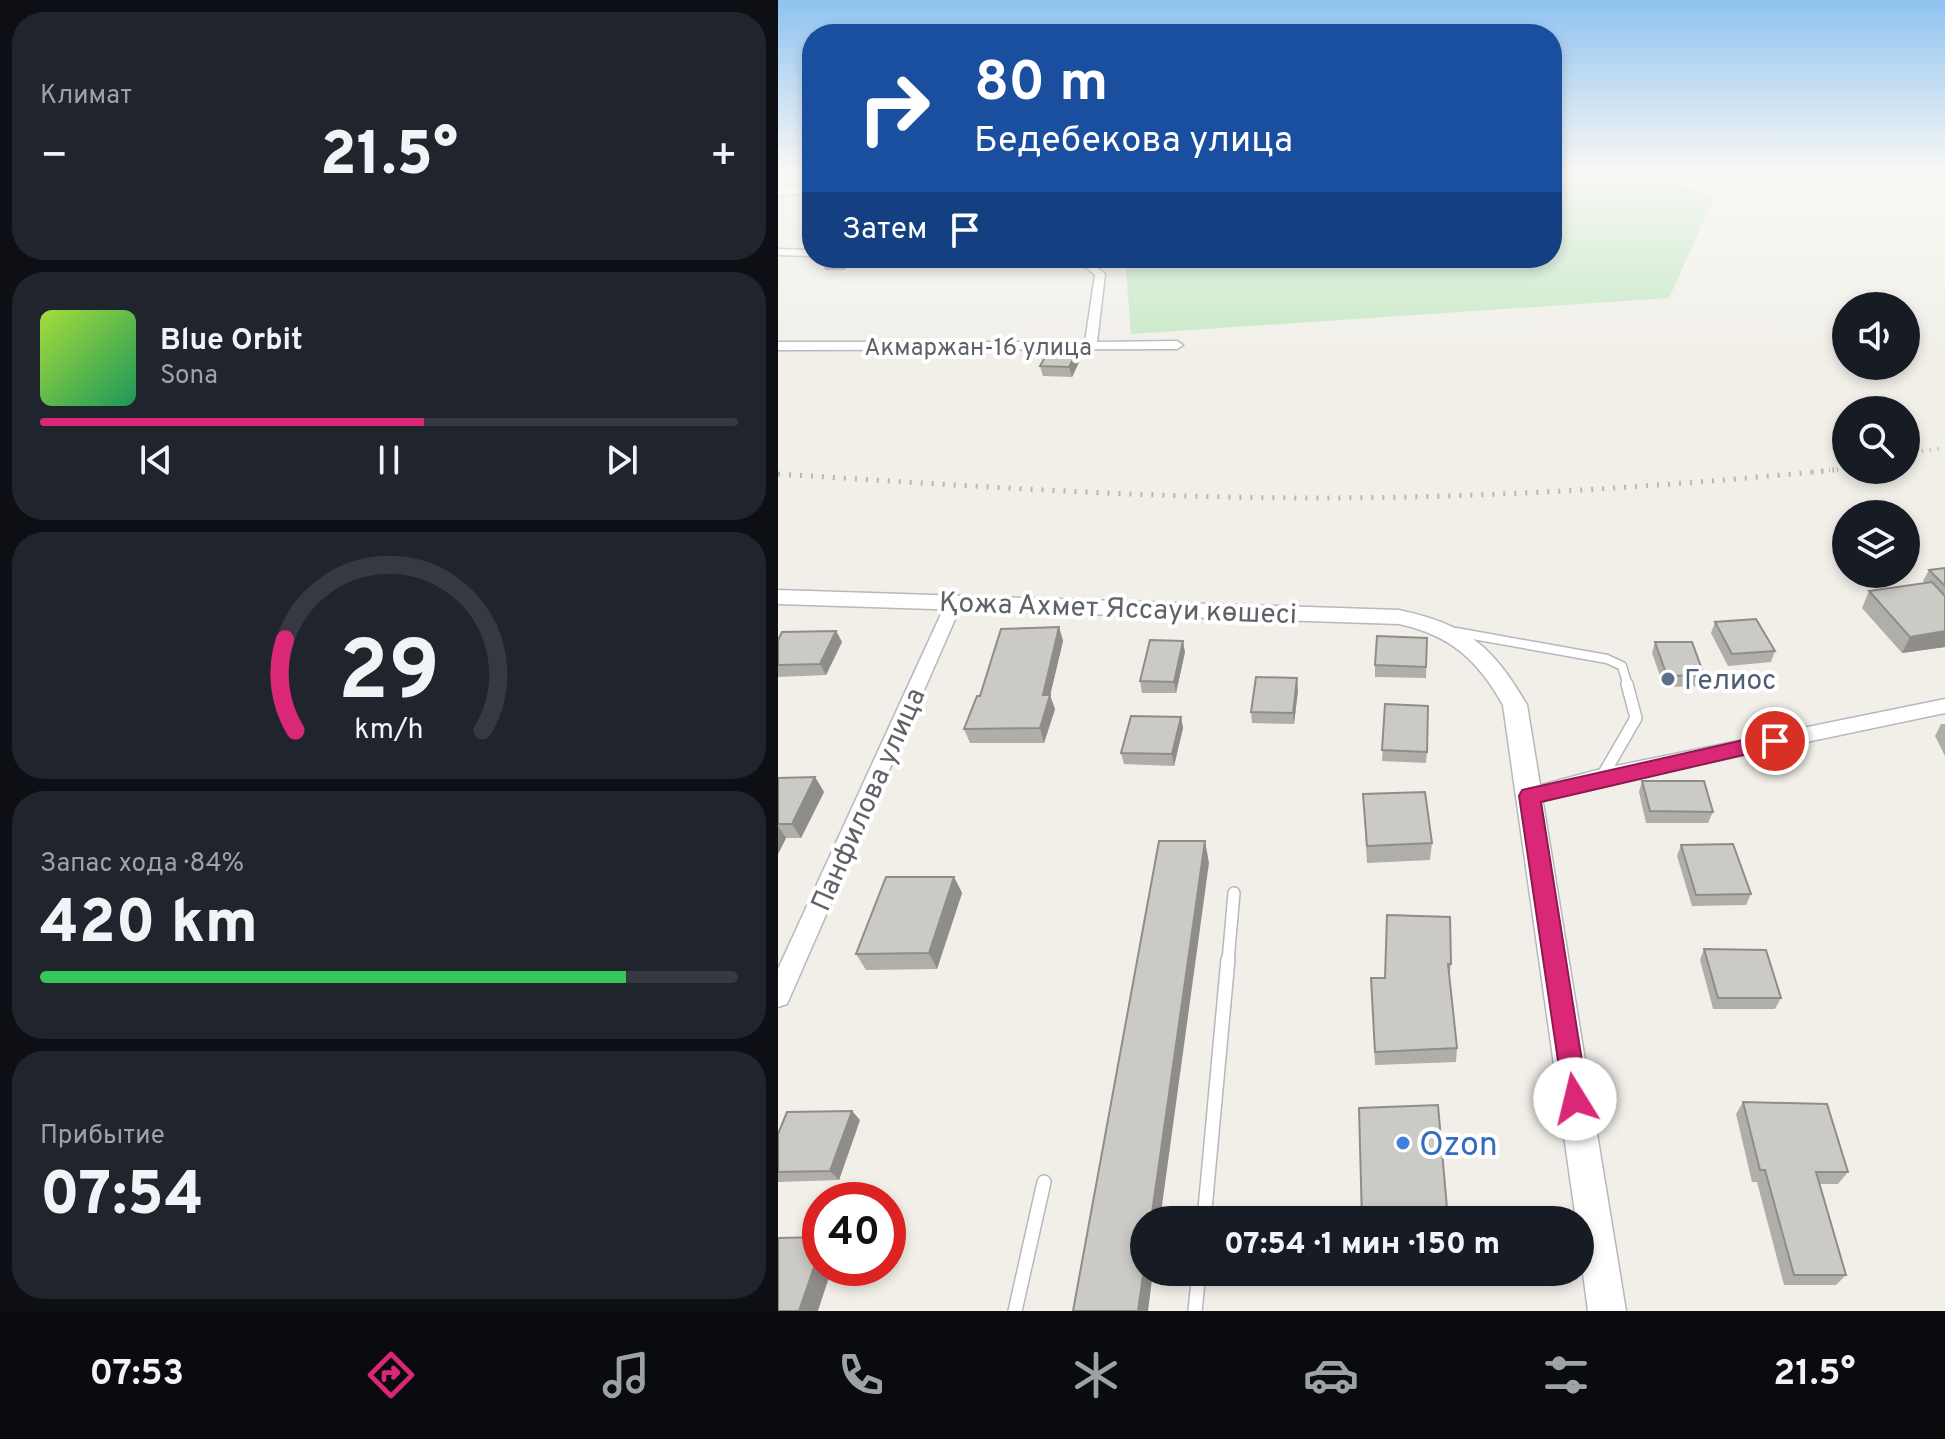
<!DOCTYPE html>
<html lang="ru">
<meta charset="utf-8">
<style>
:root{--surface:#171b24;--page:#20242c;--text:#f1f3f6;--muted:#9ea1a6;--line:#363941;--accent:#db2777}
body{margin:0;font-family:Overpass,sans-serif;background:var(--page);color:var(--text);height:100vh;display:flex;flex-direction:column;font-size:30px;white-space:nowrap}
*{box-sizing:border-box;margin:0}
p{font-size:26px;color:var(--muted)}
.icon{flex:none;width:44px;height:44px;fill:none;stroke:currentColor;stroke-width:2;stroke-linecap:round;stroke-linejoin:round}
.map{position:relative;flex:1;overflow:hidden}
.details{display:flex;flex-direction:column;gap:12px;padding:12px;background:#0d0f14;width:778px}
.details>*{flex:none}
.guide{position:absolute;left:24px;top:24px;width:760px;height:244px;border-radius:32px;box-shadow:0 4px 12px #0003;background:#1a4fa0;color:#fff;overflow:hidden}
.controls{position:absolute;left:1054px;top:292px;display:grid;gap:16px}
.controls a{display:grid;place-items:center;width:88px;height:88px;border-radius:50%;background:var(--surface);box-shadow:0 4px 12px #0003;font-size:40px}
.speed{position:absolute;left:24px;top:1182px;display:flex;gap:16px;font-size:40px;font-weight:700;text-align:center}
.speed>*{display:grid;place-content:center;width:104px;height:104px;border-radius:50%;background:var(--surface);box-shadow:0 4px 12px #0003;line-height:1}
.speed .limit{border:12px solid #d22;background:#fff;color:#111}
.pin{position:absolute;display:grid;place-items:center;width:68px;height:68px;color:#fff;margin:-34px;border:4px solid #fff;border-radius:50%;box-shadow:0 2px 8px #0007}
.me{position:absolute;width:88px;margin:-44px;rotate:351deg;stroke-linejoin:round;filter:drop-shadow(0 0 6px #0008)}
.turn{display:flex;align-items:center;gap:28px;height:168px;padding:0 40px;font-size:36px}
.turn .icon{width:104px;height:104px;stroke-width:2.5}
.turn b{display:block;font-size:56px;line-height:68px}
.then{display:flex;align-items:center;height:76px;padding:0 40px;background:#0003;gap:16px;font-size:30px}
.big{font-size:60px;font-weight:800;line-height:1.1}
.details .widget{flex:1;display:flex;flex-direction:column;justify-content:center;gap:12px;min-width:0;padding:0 28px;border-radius:32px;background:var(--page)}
.details .dial{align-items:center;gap:0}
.dial svg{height:208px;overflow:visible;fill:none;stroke:var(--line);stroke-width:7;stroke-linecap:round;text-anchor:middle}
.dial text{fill:var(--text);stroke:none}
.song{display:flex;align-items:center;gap:24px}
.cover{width:96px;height:96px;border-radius:12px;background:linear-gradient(135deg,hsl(80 70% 55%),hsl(150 70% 35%))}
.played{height:8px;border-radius:4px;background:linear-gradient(90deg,var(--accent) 55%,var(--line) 55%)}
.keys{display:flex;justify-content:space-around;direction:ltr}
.heat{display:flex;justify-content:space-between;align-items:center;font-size:44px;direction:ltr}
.charge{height:12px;border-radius:6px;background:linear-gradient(90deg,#34c759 84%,var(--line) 0)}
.trip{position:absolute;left:352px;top:1206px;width:464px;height:80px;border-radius:40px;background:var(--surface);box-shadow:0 4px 12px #0003;font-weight:800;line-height:80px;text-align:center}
.tab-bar{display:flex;height:128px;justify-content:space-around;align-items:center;background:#090b0e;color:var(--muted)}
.tab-bar .icon{width:56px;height:56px}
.tab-bar .current{color:var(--accent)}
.tab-bar b{font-size:36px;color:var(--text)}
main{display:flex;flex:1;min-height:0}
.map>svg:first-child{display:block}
.green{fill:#c5e8c5}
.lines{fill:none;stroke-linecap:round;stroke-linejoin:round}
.service-far2-casing{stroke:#b5b8bc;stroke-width:11}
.service-far1-casing{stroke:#b5b8bc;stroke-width:14}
.service-casing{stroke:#b5b8bc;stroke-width:16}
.minor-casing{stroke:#b5b8bc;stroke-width:3}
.tertiary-casing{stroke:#b5b8bc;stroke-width:3}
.secondary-casing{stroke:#b6babf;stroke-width:3}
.service-far2{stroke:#fff;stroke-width:8}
.service-far1{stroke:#fff;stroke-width:11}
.service{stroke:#fff;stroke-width:13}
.minor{fill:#fff;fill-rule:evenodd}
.tertiary{fill:#fff;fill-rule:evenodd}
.secondary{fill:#fff;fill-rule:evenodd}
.rail-far1{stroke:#b6b7b8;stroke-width:4;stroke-dasharray:1 7;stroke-linecap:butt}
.rail{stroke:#b6b7b8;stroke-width:5;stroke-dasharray:2 9;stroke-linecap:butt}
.wall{fill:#afaea9}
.shaded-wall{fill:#8f8d8a}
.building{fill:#cccac5;stroke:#8f8d8a;stroke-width:2}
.route{fill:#db2777;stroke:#8e194d;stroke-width:2}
.service-dot{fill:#5c6f8a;stroke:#fff;stroke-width:3}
.shop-dot{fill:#3f7fe0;stroke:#fff;stroke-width:3}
.labels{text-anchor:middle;stroke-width:8;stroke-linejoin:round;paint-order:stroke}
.far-street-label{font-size:24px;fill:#5f6368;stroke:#fff}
.street-label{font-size:28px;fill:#5f6368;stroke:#fff}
.service-label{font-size:28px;fill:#4e5e75;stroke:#fff;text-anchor:start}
.near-shop-label{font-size:34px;fill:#366cbe;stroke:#fff;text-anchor:start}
</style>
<main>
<section class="details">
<div class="widget"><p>Климат</p>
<div class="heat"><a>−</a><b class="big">21.5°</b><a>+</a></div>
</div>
<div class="widget">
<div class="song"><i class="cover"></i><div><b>Blue Orbit</b><p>Sona</p></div></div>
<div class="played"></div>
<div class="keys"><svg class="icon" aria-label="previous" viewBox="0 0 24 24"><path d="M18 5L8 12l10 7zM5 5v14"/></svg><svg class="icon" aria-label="pause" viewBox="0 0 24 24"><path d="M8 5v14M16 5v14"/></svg><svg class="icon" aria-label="next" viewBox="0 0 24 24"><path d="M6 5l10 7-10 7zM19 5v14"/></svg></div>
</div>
<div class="widget dial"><svg viewBox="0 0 100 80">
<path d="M14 69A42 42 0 1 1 86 69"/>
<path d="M14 69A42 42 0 0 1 10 34" stroke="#db2777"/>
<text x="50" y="56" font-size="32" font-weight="700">29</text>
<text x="50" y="72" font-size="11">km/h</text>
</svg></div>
<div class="widget"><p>Запас хода · 84%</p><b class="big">420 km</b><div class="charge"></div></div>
<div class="widget"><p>Прибытие</p><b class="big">07:54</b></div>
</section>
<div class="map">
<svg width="1167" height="1311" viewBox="0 0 1167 1311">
<rect width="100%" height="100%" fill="#f1efe8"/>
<polygon class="green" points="774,173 866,173 936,198 891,298 353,334 347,258 774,258"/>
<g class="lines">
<g class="service-far2-casing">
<polyline id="service-far2" points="678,632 829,659 844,666 850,686"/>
</g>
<g class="service-far1-casing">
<g id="service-far1">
<polyline points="825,775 858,718 849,684"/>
<polyline points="450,961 456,893"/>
</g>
</g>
<g class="service-casing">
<g id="service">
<polyline points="426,1220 450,959"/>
<polyline points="237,1311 266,1182"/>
<polyline points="417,1311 421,1272"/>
</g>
</g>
<g class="minor-casing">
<g id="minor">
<polygon points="0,249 34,250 34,256 0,255"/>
<path d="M167,258C204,258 304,248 327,274L319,342L399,341L405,345L399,349L0,350V342H307L317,275L309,268L295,264L172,261Z"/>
<polygon points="177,596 185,601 9,1004 0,1007 0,969 169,601"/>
<polygon points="1167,699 1167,713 823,785 751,804 744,802 741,796 744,790 823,769"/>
</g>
</g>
<g class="tertiary-casing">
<path id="tertiary" d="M0,590L621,610C689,625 714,645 749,705L848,1311H810L802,1251V1220H798L725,705C700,660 672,635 621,624L0,604Z"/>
</g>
<g class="secondary-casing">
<polygon id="secondary" points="34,184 34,192 0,196 0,188"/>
</g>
<use href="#service-far2" class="service-far2"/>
<use href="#service-far1" class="service-far1"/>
<use href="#service" class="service"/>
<use href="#minor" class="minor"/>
<use href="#tertiary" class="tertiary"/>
<use href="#secondary" class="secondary"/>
<g class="rail-far1">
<polyline points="1128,453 1167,448"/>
<polyline points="1035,472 1068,469"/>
</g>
<path class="rail" d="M0,474C179,485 358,498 537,498C710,498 883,487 1056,470"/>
</g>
<g class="wall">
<polygon points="45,258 76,258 74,262 66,270 47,270 43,261"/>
<polygon points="300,350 302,360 294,377 265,376 262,366"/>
<polygon points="1167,568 1167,647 1124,653 1084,608 1091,591 1147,583 1145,581 1151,570"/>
<polygon points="937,622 997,651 993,662 950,666 933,633"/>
<polygon points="281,627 285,641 272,695 277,709 266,743 192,743 186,729 202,696"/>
<polygon points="58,631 64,642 48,675 0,677 0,640"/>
<polygon points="649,638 648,678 597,677 597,665"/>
<polygon points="877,642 926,675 922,686 886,687 874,653"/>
<polygon points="407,652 398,693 364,693 362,681"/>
<polygon points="520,690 516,724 474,723 473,712"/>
<polygon points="607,704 649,752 648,763 604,761"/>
<polygon points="403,717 405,728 396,766 346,764 343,753"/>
<polygon points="1163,724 1167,724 1167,756 1157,736"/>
<polygon points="37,777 46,792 23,838 8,838 0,854 0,778"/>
<polygon points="864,781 935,812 930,823 868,823 861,792"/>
<polygon points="585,794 654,843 652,860 589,863"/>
<polygon points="903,845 973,894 968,905 914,906 899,856"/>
<polygon points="176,877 184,893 159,969 88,970 78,954"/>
<polygon points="926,949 1003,998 997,1009 935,1009 922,960"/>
<polygon points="673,964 671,977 679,1048 678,1062 597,1065 593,978 607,978"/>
<polygon points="965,1102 1070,1172 1060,1184 1041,1184 1068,1275 1058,1285 1006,1285 979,1182 974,1182 958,1114"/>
<polygon points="82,1120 61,1180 0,1182 0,1134"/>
</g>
<g class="shaded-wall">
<polygon points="66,258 76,258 74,262 66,270 62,261"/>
<polygon points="300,350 302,360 294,377 291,367"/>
<polygon points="281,627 285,641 272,696 277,709 266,743 262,728 265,695"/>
<polygon points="58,631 64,642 48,675 42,664"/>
<polygon points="1167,631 1167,647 1124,653 1132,637"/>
<polygon points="405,641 407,652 398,693 396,682"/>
<polygon points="519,678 520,690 516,724 515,713"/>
<polygon points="403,717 405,728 396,766 394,754"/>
<polygon points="37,777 46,792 23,838 14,824"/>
<polygon points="0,826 8,838 0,854"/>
<polygon points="427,841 431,863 382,1220 373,1220"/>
<polygon points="176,877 184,893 159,969 151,953"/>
<polygon points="74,1111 82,1120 61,1180 52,1171"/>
<polygon points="42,1250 42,1268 54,1268 40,1311 21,1311"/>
<polygon points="366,1272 375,1272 370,1311 360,1311"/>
</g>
<g class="building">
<polygon points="45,258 66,258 62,261 43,261"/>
<polygon points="271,350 300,350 291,367 262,366"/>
<polygon points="1167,568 1167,586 1151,570"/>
<polygon points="1154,582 1167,596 1167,631 1132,637 1091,591"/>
<polygon points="978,619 997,651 954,654 937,622"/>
<polygon points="281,627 265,695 272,695 262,728 186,729 199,696 202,696 223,629"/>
<polygon points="58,631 42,664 0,665 0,640 4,632"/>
<polygon points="599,636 649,638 648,667 597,665"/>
<polygon points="372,640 405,641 396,682 362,681"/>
<polygon points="877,642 914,642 926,675 889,676"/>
<polygon points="478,677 519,678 515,713 473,712"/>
<polygon points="607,704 650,706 649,752 604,750"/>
<polygon points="353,716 403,717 394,754 343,753"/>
<polygon points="37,777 14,824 0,824 0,778"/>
<polygon points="864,781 926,781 935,812 872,811"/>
<polygon points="647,792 654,843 589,846 585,794"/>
<polygon points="381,841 427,841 373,1220 366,1220 366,1269 360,1311 295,1311"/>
<polygon points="955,844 973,894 918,895 903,845"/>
<polygon points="108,877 176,877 151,953 78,954"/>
<polygon points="609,915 672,917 673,964 670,964 679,1048 597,1052 593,978 607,978"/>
<polygon points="926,949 988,950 1003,998 940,998"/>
<polygon points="965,1102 1049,1104 1070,1172 1038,1172 1068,1275 1016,1275 987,1170 982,1170"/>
<polygon points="660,1105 670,1220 584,1220 581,1108"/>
<polygon points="74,1111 52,1171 0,1172 0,1134 9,1112"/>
<polygon points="42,1237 42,1250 21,1311 0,1311 0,1238"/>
</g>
<linearGradient id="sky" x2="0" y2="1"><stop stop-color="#8fc3f1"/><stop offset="0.48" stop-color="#f9f8f5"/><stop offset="1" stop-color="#f9f8f5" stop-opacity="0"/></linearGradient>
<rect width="1167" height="357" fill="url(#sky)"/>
<polygon class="route" points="997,733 1004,735 1007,741 1004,746 763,802 810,1099 806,1108 797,1112 787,1108 741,796 744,790"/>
<circle class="service-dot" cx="890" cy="679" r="8"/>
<circle class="shop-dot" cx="625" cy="1143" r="8"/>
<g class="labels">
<g class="far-street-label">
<text x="200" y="355">Акмаржан-16 улица</text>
</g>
<g class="street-label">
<text transform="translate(340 607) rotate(2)" y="10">Қожа Ахмет Яссауи көшесі</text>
<text transform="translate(89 799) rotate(-66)" y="10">Панфилова улица</text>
</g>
<g class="service-label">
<text x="906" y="689">Гелиос</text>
</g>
<g class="near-shop-label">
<text x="641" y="1155">Ozon</text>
</g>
</g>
</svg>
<div class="controls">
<a><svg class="icon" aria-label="sound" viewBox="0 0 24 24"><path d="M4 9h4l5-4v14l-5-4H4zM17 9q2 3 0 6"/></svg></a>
<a><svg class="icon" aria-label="search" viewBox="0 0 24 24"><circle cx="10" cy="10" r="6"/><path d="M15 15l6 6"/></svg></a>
<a><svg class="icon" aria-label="layers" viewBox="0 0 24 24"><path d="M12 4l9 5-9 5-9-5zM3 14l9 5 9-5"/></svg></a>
</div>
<div class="speed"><div class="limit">40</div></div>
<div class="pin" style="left:997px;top:741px;background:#d93025"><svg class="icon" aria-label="arrive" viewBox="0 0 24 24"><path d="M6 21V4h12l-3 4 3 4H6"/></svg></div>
<svg class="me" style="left:797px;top:1099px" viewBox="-20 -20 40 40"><circle r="19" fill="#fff"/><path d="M0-13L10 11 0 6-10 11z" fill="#db2777"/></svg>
<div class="trip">07:54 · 1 мин · 150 m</div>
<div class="guide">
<div class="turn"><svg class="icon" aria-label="right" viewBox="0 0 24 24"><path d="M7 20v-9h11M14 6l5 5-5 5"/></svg><div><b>80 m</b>Бедебекова улица</div></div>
<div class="then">Затем<svg class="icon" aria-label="arrive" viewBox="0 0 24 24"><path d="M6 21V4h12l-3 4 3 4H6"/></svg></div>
</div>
</div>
</main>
<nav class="tab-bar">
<b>07:53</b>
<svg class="icon current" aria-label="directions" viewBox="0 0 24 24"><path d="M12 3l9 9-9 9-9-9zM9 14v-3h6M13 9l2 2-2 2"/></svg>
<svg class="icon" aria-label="music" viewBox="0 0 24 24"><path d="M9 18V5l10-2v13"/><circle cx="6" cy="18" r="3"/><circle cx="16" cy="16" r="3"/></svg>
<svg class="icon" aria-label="phone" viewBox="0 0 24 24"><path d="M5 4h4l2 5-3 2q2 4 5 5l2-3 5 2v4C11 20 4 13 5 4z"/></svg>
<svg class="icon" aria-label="climate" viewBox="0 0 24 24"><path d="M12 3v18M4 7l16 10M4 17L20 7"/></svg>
<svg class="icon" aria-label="car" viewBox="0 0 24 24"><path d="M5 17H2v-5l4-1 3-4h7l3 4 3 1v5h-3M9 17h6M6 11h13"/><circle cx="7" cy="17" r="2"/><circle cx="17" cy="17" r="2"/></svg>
<svg class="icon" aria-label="filters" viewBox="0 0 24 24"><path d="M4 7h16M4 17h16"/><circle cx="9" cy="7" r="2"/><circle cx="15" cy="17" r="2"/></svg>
<b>21.5°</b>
</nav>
